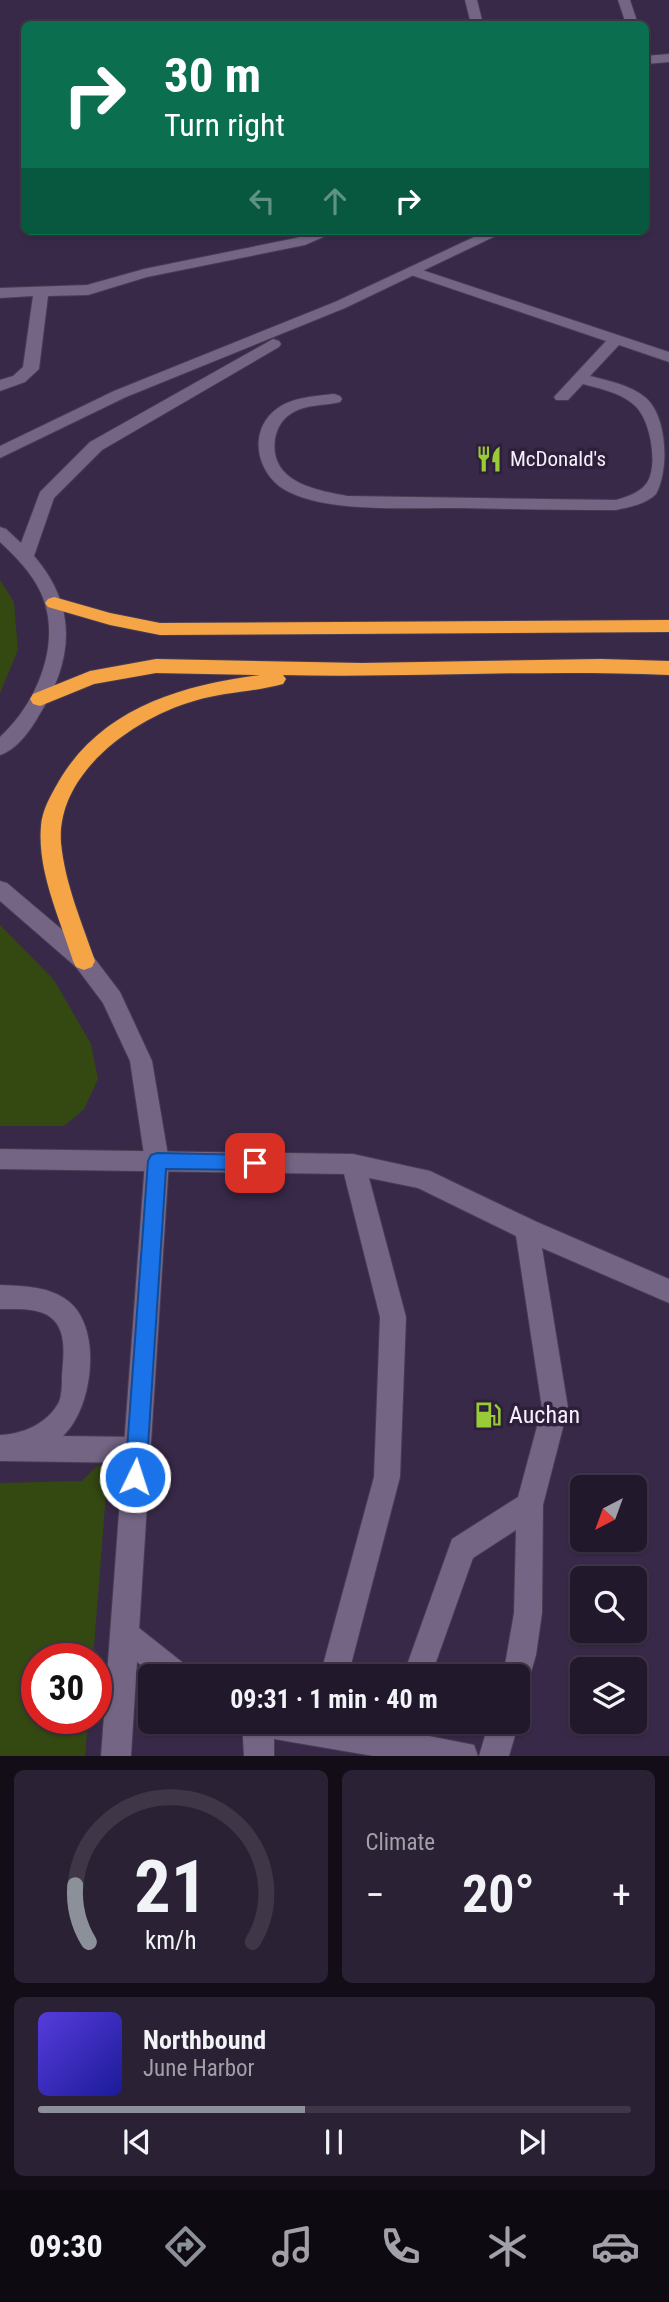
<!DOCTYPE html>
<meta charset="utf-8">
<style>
:root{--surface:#22182c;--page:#2a2134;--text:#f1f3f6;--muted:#a2a0a9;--line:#3f3748;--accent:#8c9099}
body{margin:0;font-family:"Roboto Condensed",sans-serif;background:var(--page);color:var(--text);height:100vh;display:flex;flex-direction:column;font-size:26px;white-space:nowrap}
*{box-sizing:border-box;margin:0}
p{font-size:23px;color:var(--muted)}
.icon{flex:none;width:38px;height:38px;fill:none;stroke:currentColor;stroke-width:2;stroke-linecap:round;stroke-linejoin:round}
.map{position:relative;height:1756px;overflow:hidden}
.panel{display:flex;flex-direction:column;gap:14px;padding:14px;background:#130d18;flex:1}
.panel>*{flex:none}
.hud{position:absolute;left:21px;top:21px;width:628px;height:214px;border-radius:10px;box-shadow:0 2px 5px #0004,0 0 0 2px var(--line);background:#0b6e4f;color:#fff;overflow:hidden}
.needle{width:46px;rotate:221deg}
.controls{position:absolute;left:570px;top:1475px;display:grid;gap:14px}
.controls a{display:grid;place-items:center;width:77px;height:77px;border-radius:10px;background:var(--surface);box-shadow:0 2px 5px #0004,0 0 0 2px var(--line);font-size:35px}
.speed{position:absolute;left:21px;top:1643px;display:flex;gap:14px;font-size:35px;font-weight:700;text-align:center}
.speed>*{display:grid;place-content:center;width:91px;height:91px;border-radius:50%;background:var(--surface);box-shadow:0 2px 5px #0004,0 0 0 2px var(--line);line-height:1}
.speed .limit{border:10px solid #d22;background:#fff;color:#111}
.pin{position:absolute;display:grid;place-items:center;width:60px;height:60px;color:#fff;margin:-30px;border-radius:14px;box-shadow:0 4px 10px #0006}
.me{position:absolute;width:77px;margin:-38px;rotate:4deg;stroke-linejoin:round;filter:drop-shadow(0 0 5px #0008)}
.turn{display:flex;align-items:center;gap:24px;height:147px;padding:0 28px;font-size:32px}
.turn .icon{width:91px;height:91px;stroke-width:2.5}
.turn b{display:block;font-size:49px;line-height:60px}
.lanes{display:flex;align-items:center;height:66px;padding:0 28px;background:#0003;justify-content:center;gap:35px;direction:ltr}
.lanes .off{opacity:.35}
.big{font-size:52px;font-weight:700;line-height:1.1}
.panel .tile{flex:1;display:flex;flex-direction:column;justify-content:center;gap:10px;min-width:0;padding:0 24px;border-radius:10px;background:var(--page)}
.panel .dial{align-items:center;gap:0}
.dial svg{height:182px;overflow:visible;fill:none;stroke:var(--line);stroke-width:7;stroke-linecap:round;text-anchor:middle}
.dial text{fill:var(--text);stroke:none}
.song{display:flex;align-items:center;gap:21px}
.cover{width:84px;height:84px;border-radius:10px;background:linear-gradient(135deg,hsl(250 70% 55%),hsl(240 70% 35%))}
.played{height:7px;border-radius:4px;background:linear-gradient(90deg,var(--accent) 45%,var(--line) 45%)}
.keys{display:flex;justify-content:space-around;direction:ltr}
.heat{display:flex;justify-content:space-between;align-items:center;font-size:38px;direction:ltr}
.panel .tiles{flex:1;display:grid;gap:14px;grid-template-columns:1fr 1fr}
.tile:last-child{grid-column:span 2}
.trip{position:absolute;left:138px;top:1664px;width:392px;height:70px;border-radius:10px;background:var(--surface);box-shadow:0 2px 5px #0004,0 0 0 2px var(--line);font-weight:700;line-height:70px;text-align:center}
.menu{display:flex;height:112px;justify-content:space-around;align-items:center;background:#0e0a12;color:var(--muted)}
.menu .icon{width:49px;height:49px}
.menu .active{color:var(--accent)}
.menu b{font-size:32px;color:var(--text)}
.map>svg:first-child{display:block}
.built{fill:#392949;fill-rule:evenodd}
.green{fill:#344811}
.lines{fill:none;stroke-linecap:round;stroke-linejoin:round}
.lane-casing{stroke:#473c52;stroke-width:2}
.street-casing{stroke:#473c52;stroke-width:2}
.highway-casing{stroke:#473c52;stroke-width:2}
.lane{fill:#746584;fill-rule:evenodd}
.street{fill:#746584;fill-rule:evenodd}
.highway{fill:#f6a546;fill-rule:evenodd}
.route{fill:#1a73e8;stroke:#114b97;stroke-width:2}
.labels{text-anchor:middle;stroke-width:7;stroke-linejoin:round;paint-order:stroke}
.poi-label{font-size:21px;fill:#f6f0fe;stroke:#2e203a;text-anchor:start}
.near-poi-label{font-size:24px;fill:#f6f0fe;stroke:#2e203a;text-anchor:start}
</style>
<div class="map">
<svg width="669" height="1756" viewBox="0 0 669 1756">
<rect width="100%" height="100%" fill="#2e203a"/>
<path class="built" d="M0,0H669V1756H0ZM24,24H646V231H24ZM583,1488H635V1540H583ZM583,1578H635V1631H583ZM37,1659H96V1718H37ZM583,1670H635V1722H583ZM150,1676H518V1722H150Z"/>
<g class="green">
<polygon points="0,580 14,602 18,650 0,693"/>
<polygon points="0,925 54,980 91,1044 98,1079 84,1109 64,1126 0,1126"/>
<polygon points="98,1465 108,1468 93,1659 37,1659 37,1718 88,1719 85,1756 0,1756 0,1483 82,1481"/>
</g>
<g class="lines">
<g class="lane-casing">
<g id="lane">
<polygon points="465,0 477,0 483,24 471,24"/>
<polygon points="669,54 669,62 646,64 646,56"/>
<polygon points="316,231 337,231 305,245 147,277 88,295 48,296 39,369 25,382 0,391 0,380 13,376 23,367 33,296 0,298 0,288 87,285 144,269 296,238"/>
<path d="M413,267L669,352V362L619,345L590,376C609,381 631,385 646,398C668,418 669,471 656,494C646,504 630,507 616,510C564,510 513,509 461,508C413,507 318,515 279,486C254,466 250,427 278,408C293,397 316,396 334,394L340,396L342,399L340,402C324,406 307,404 292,413C282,419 277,428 275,439C269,482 315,490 347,496L616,500C627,497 642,492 648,481C658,462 650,417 633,404C619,392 600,389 583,384L568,400H556L554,397L606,341L408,274L406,271L408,268Z"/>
<polygon points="0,1149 353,1154 430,1171 537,1222 669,1279 669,1303 542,1248 568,1408 543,1505 542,1613 536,1655 527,1686 518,1690 518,1676 503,1676 514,1613 516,1530 473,1558 431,1676 403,1676 452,1539 518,1497 542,1408 516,1236 418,1188 369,1178 406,1317 400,1477 348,1676 320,1676 374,1477 380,1317 344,1174 0,1169"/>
<path d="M0,1285C22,1286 45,1286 64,1298C104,1322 94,1408 63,1436L137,1437L146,1441L150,1450L146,1459L137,1463L0,1461V1435C23,1434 47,1424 59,1402C62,1394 62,1384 62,1375C64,1353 68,1323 43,1313C30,1308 14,1309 0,1309Z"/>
<polygon points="124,1620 134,1624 187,1666 191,1676 155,1676 114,1644 110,1634 114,1624"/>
<polygon points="518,1720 519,1722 509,1756 479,1756 489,1722"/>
<polygon points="242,1722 347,1722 395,1730 396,1722 426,1722 424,1735 474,1745 478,1756 373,1756 274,1739 274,1756 244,1756"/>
</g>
</g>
<g class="street-casing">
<g id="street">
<polygon points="618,0 630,0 638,24 626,24"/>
<polygon points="487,231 506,231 345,308 126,397 0,458 0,446 114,391 335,302"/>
<path d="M273,339L279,341L281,344L279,347L102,450L54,498L34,556C79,608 73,662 38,717C30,731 16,750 0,755V737C37,703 63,642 41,593C32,573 16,557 0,542V527L6,529L21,543L40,492L90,442Z"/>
<polygon points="0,881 7,883 92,955 120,992 152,1061 169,1161 131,1756 101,1756 145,1161 130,1061 103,1003 76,967 0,901"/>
</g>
</g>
<g class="highway-casing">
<g id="highway">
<polygon points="54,597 110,613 160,623 669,620 669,632 160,635 110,625 48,607 45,603 48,599"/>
<path d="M156,659L362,663L601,659L669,661V675C540,669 412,678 283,675L286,679L283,684C254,692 223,692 194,701C134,718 56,773 61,843C65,884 82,923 95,961L92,967L84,970L76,967L73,961C60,919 37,871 41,826C42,810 51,795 59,781C101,709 181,685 260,675L156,673L94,684L40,706L33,704L30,699L33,694L90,671Z"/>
</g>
</g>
<use href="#lane" class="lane"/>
<use href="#street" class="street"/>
<use href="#highway" class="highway"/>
</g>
<polygon class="route" points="157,1153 255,1155 262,1157 264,1163 262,1168 255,1170 166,1169 146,1477 143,1484 135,1487 128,1484 125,1477 148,1161 151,1155"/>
<defs>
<g id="restaurant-bare" transform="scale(2.1)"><path d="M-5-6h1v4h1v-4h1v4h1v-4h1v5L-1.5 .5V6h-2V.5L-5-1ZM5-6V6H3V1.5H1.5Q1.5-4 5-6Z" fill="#98cb36" stroke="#2e203a" stroke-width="2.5" paint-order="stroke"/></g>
<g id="fuel-bare" transform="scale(2.1)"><path d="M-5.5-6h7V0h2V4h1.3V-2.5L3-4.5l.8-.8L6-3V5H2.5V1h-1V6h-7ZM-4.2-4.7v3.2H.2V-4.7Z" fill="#98cb36" stroke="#2e203a" stroke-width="2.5" paint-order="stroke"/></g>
</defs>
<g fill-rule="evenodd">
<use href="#restaurant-bare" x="489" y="459"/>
<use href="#fuel-bare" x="488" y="1415"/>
</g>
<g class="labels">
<g class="poi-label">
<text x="510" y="466">McDonald's</text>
</g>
<g class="near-poi-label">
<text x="509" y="1423">Auchan</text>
</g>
</g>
</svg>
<div class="controls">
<a><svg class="needle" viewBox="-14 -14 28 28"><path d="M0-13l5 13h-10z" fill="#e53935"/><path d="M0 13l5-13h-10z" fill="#a2a0a9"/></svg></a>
<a><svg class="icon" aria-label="search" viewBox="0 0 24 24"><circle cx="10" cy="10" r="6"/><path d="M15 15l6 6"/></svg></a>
<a><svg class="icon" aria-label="layers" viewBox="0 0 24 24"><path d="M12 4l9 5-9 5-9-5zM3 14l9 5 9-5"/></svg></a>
</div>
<div class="speed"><div class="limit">30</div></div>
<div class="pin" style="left:255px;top:1163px;background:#d93025"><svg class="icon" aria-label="arrive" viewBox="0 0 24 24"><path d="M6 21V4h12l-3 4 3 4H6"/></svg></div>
<svg class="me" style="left:135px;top:1477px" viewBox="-20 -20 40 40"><circle r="17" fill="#1a73e8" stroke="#fff" stroke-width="3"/><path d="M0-11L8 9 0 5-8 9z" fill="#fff"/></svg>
<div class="trip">09:31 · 1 min · 40 m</div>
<div class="hud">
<div class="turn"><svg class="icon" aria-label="right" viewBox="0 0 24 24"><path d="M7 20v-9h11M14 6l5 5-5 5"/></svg><div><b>30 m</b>Turn right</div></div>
<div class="lanes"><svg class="icon off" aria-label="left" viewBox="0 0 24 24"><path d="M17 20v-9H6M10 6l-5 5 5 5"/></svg><svg class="icon off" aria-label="ahead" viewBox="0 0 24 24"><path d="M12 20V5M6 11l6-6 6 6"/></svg><svg class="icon" aria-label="right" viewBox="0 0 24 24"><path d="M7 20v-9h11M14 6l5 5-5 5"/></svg></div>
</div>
</div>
<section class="panel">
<div class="tiles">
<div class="tile dial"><svg viewBox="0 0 100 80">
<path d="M14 69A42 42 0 1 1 86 69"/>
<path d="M14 69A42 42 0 0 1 8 44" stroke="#8c9099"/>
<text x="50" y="56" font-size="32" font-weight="700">21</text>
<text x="50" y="72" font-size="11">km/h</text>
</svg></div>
<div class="tile"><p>Climate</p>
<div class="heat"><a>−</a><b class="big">20°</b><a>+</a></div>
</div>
<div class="tile">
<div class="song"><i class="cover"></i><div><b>Northbound</b><p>June Harbor</p></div></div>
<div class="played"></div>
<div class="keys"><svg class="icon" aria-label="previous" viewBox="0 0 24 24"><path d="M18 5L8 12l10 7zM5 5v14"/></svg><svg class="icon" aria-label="pause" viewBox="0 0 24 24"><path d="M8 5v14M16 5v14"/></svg><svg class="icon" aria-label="next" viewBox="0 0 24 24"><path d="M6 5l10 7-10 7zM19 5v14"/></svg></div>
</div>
</div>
</section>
<nav class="menu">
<b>09:30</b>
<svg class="icon active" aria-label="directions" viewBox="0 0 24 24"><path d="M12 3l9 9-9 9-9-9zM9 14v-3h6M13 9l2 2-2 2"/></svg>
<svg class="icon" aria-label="music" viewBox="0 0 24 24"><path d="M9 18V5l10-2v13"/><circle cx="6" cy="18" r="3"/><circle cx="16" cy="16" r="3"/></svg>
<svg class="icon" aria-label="phone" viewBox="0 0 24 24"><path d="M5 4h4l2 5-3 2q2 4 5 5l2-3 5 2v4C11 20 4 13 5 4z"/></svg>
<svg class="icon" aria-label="climate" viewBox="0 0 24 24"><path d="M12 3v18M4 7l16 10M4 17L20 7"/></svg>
<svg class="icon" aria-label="car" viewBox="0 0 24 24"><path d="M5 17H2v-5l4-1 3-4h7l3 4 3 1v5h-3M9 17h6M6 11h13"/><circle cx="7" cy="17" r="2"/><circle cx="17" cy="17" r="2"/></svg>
</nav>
